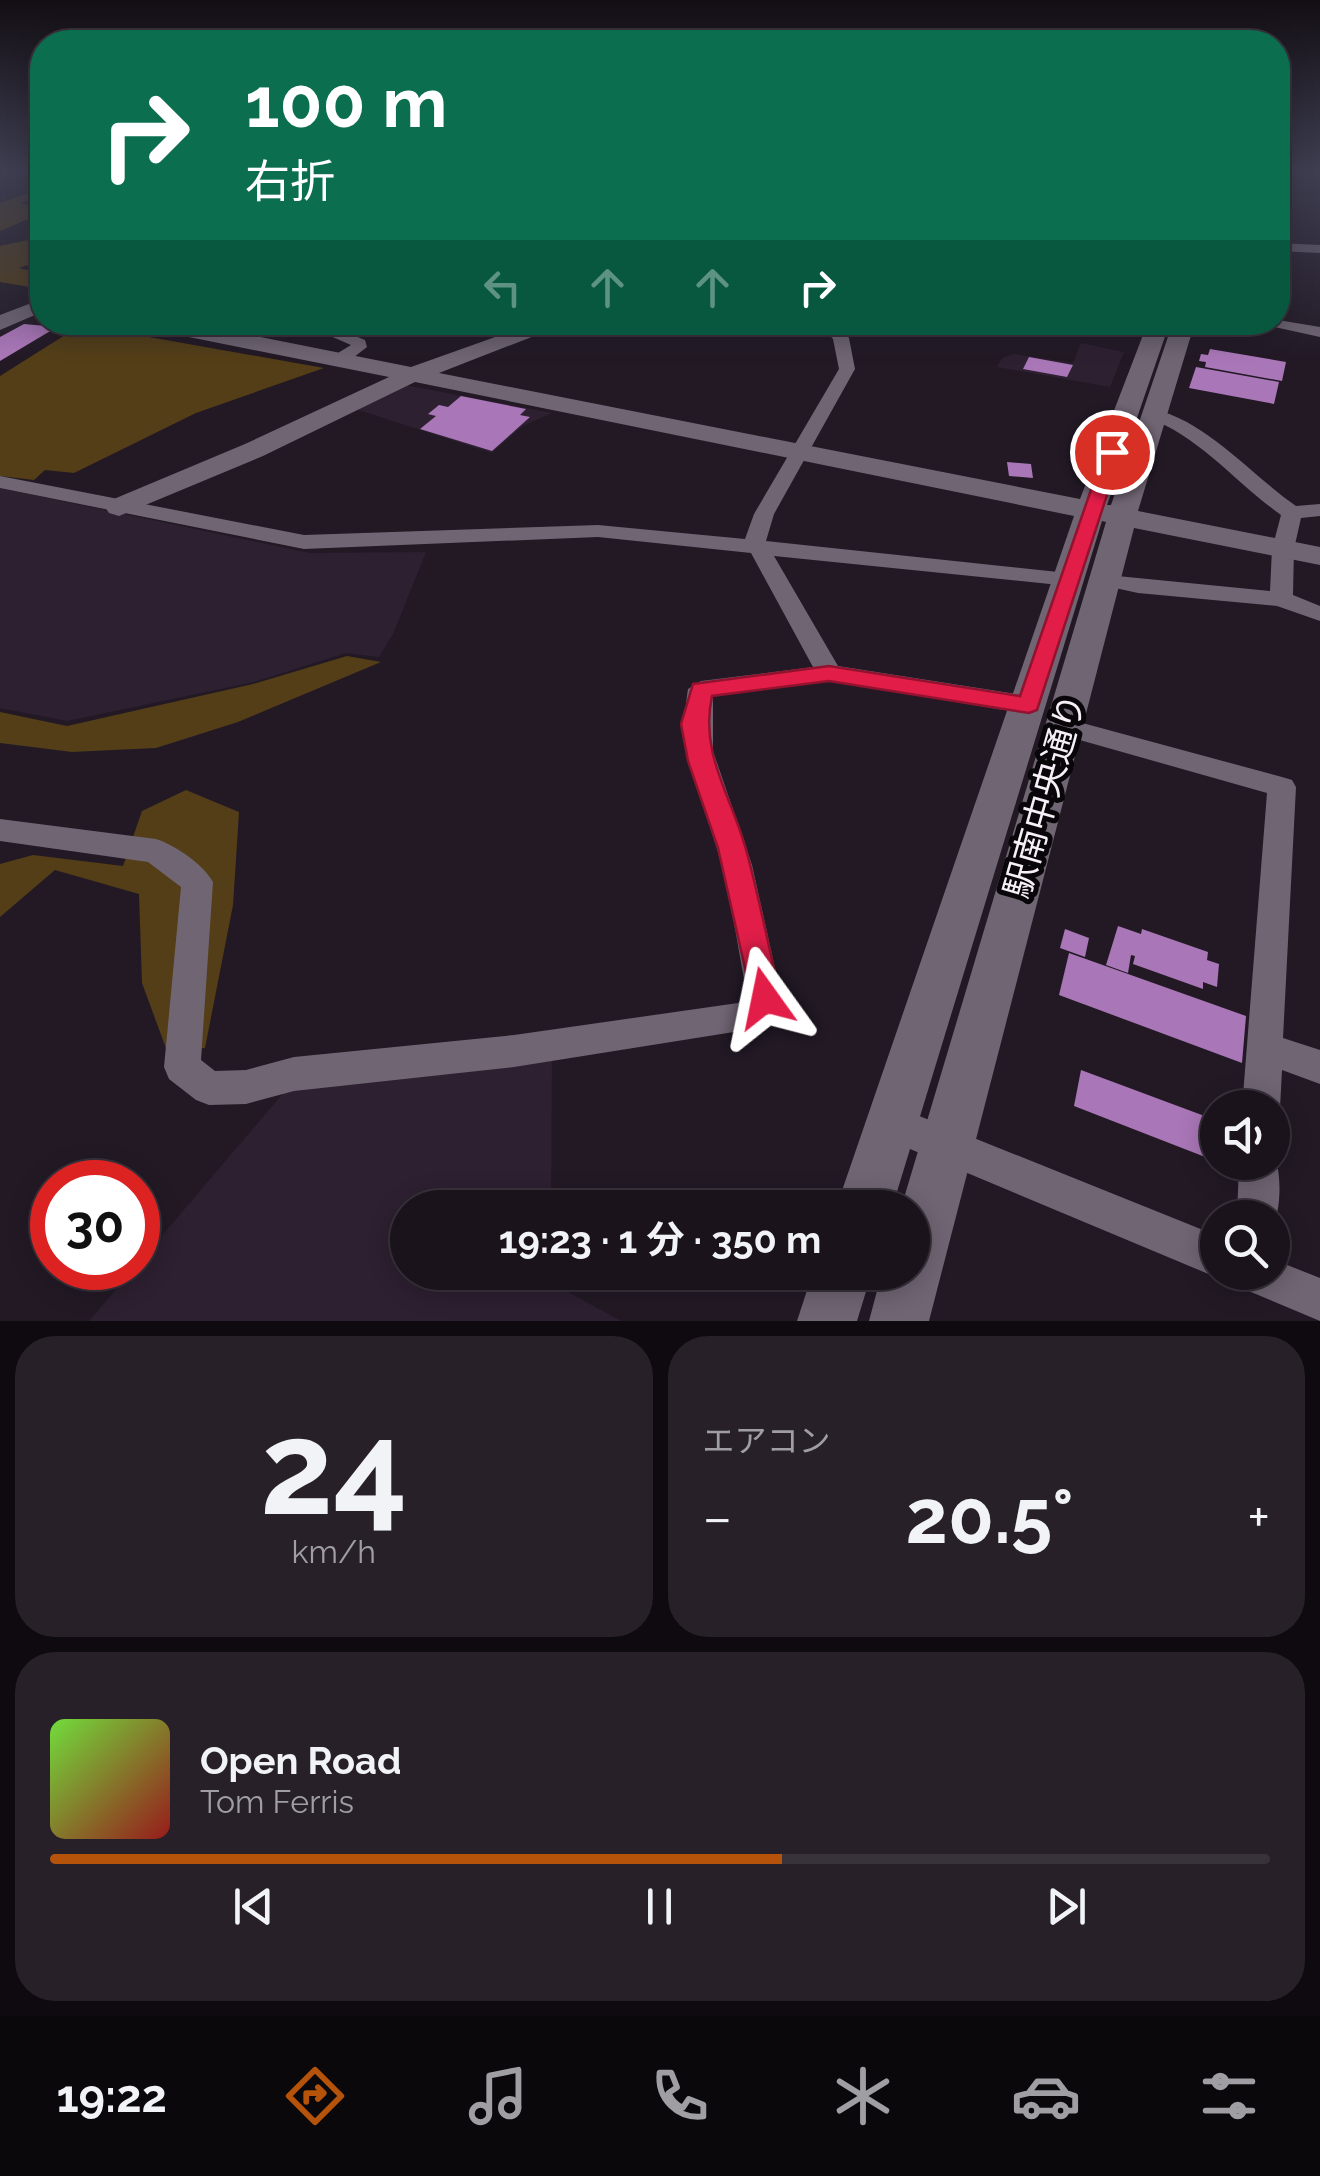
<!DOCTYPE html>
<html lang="ja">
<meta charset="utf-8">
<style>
:root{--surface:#1a131c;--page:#272029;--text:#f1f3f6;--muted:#9f9ea3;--line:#38323b;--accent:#b45309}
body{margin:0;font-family:Raleway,"Noto Sans JP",sans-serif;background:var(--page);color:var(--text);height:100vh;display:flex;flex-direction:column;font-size:38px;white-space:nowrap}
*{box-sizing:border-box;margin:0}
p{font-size:32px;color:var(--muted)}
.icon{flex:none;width:55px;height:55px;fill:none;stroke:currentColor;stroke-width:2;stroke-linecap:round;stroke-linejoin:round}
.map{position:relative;height:1321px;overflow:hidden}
.details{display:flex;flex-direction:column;gap:15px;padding:15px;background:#0e0a0f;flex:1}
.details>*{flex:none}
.hud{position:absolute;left:30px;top:30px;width:1260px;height:305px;border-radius:40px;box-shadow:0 5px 25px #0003,0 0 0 2px var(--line);background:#0b6e4f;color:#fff;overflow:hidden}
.fabs{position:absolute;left:1200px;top:1090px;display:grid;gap:20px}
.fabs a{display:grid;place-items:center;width:90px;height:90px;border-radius:50%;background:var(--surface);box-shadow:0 5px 25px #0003,0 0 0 2px var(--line);font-size:50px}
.speed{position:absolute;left:30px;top:1160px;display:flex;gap:20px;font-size:50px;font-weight:700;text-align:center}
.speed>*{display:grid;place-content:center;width:130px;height:130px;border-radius:50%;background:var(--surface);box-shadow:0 5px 25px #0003,0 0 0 2px var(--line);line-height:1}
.speed .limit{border:15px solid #d22;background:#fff;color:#111}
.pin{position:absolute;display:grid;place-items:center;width:85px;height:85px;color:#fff;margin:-42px;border:5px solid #fff;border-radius:50%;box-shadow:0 2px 10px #0007}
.me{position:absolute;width:110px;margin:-55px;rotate:348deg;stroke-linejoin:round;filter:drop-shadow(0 0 8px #0008)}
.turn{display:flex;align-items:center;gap:35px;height:210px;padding:0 50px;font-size:45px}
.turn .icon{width:130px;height:130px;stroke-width:2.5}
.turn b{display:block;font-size:70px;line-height:85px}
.lanes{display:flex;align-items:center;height:95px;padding:0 50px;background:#0003;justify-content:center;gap:50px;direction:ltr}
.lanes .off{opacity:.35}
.big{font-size:75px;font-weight:700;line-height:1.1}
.details .widget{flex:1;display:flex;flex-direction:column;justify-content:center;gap:15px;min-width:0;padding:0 35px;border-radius:40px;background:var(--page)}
.details .dial{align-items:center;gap:0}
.dial b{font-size:130px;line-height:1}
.song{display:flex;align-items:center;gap:30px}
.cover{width:120px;height:120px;border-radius:15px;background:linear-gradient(135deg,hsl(100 70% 55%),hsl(0 70% 35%))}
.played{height:10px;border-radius:5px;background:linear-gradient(90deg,var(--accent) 60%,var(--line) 60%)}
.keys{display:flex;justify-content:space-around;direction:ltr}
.heat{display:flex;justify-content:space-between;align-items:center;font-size:55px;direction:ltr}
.details .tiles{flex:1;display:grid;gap:15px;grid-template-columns:1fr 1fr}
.widget:last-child{grid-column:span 2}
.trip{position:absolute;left:390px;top:1190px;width:540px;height:100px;border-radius:50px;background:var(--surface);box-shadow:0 5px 25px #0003,0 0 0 2px var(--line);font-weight:700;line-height:100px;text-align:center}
.menu{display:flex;height:160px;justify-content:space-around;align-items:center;background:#0a080b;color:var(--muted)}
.menu .icon{width:70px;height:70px}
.menu .selected{color:var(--accent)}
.menu b{font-size:45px;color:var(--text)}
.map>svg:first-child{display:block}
.built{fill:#2d2031}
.green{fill:#533e17}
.building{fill:#a976b7}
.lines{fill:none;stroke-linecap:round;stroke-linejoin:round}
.street{fill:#706573;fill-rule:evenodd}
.secondary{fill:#706573;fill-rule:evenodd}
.route{fill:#e11d48;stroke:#92132f;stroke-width:2.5}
.labels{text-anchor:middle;stroke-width:10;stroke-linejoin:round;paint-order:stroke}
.street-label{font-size:35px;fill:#f6eff7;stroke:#09060a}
</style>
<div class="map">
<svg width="1320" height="1321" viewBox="0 0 1320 1321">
<rect width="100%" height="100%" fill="#221925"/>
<g class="built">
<polygon points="1081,343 1124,352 1110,387 997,367 1002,358 1014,354 1073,363"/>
<polygon points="405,385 552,413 523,426 492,453 352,408"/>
<polygon points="0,488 310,553 426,552 393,634 379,657 346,653 254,682 67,721 0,708"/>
<polygon points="552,1055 551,1207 408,1208 408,1272 550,1273 550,1282 621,1321 89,1321 292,1083"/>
</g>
<g class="green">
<polygon points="42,186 42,194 21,203 32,207 42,202 42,213 0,231 0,203 31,192 29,187"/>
<polygon points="42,231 42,260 19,268 42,274 42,289 0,282 0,246 28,240"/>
<polygon points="81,325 324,368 196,413 74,473 45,470 34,480 0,476 0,376"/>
<polygon points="347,656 381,662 238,722 156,748 72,752 0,743 0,712 67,726 253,684"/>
<polygon points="186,790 239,812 233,905 205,1048 167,1051 142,983 139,894 55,870 0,917 0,864 33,855 123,866 142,811"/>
</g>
<g class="building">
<polygon points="24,324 57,327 0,361 0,337"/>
<polygon points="1210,349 1286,362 1282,381 1205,367 1206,362 1199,361 1201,354 1208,355"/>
<polygon points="1029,357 1073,365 1067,377 1023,369"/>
<polygon points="1196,367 1279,382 1274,404 1189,388"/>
<polygon points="461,396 526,409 520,415 530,417 492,451 420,429 436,416 428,414 439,405 448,407"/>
<polygon points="1007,462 1031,464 1033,478 1009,476"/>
<polygon points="1118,926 1141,934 1142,929 1208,952 1207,960 1219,964 1217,987 1203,982 1203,989 1133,964 1135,956 1131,955 1128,973 1106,965"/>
<polygon points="1065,929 1089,938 1085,957 1060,948"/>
<polygon points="1069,953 1246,1016 1242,1063 1059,995"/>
<polygon points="1081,1070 1218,1121 1218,1162 1074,1106"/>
</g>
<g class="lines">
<g class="street">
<polygon points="1278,243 1320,245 1320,253 1278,251"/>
<polygon points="1278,320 1320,327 1320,337 1252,322"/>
<polygon points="298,322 320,322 365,340 367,347 345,364 333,364 333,356 351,345"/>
<path d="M819,322H835L849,338L855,369L774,514L766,541L1077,574L1080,579L1077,584L1069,586L774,556L838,666L1029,696L1038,699L1042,705L1038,711L1029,714L829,681L713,696V751L752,865L782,999L759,1028L514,1067L294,1091L246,1104L209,1105L196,1100L169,1079L164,1067L181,887L148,862L0,841V819L156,839C175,845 203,864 213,882L201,1060L215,1071L246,1070L294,1057L514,1035L738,1003L747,994C738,951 733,906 721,863C705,803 677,753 688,689L701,681L813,667L751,553L598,537L304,549L0,488V476L304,535L598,525L745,539L754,514L839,369L833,339Z"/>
<path d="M1154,409C1209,423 1250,474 1296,506L1320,504V516L1301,518L1294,549L1293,595L1320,606V621L1277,606L1138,593L1097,584L1094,579L1097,574L1270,591L1272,549L1281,515C1237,484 1198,435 1148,418V410Z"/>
<polygon points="1064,718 1282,777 1292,780 1296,787 1283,1038 1320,1050 1320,1084 1282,1070 1280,1108 1274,1121 1272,1108 1242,1108 1267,793 1055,733 1051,727 1055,721"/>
<polygon points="892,1105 1218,1236 1218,1272 1231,1272 1218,1278 879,1136 873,1123 879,1110"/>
<path d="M1272,1148C1282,1170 1282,1207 1272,1230V1218H1237L1239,1162H1272Z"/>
<polygon points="1272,1259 1320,1278 1320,1321 1239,1287 1233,1272 1272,1272"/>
</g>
<g class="secondary">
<polygon points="42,299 42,312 0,330 0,315"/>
<polygon points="138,322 185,322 411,367 537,322 570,322 439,373 1080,499 1148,322 1170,322 1107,505 1111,505 1173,322 1195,322 1138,511 1320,547 1320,565 1134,528 929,1321 869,1321 882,1272 912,1272 912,1208 901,1208 1106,522 1102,521 892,1208 836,1208 1074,516 415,382 263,456 119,516 109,513 105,507 109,501 245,444 389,377 149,329"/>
<polygon points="813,1272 872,1272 857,1321 797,1321"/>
</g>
</g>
<linearGradient id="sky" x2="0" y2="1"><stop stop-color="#130e14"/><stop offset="0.48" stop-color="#3e3e51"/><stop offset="1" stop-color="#3e3e51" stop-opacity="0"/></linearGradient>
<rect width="1320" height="357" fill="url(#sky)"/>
<path class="route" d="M1112,446L1121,452L1037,710L1029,713L829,681L712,696C699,755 733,798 747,853C760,901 769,950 781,998L776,1008L765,1012L754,1008L718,848L688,761L681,724L693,684L829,666L1020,696L1104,452Z"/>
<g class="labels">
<g class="street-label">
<text transform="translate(1045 796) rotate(-74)" y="12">駅南中央通り</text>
</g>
</g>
</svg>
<div class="fabs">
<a><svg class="icon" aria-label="sound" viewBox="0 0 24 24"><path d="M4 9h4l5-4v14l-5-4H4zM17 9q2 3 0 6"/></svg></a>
<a><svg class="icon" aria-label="search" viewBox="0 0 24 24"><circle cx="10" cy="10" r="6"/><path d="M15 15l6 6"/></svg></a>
</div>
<div class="speed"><div class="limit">30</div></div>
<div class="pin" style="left:1112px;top:452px;background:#d93025"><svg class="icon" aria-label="arrive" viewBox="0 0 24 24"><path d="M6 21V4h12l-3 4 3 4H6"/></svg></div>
<svg class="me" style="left:765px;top:998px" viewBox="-20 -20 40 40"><path d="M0-17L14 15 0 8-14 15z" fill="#e11d48" stroke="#fff" stroke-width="4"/></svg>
<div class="trip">19:23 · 1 分 · 350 m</div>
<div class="hud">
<div class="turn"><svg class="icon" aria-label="right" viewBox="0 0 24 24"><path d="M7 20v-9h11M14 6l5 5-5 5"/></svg><div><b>100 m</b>右折</div></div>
<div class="lanes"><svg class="icon off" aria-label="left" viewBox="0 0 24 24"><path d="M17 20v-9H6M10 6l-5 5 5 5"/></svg><svg class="icon off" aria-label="ahead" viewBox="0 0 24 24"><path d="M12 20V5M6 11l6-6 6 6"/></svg><svg class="icon off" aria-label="ahead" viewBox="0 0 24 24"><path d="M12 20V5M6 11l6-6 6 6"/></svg><svg class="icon" aria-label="right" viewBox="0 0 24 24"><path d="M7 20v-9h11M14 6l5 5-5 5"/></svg></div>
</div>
</div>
<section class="details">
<div class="tiles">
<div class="widget dial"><b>24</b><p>km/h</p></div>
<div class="widget"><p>エアコン</p>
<div class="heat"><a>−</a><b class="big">20.5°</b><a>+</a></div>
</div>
<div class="widget">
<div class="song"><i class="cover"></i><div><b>Open Road</b><p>Tom Ferris</p></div></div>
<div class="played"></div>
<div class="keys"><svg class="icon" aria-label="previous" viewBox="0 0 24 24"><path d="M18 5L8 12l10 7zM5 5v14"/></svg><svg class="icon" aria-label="pause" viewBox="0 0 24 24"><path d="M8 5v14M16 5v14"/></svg><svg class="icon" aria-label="next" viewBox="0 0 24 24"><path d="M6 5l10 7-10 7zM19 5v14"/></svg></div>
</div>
</div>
</section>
<nav class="menu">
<b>19:22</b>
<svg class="icon selected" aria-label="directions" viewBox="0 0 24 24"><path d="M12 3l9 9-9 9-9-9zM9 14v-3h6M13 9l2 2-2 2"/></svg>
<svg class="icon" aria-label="music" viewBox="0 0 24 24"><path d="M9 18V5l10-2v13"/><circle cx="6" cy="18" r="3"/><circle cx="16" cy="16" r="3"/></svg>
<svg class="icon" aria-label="phone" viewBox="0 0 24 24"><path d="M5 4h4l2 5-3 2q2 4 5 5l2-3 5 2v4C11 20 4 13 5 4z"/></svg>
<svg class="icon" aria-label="climate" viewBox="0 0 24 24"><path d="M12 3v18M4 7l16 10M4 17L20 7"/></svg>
<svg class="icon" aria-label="car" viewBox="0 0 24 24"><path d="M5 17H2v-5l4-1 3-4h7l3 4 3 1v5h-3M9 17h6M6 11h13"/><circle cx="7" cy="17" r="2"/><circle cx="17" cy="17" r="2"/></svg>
<svg class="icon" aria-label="filters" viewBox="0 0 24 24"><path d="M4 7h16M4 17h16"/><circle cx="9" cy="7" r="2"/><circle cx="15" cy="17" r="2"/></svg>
</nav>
